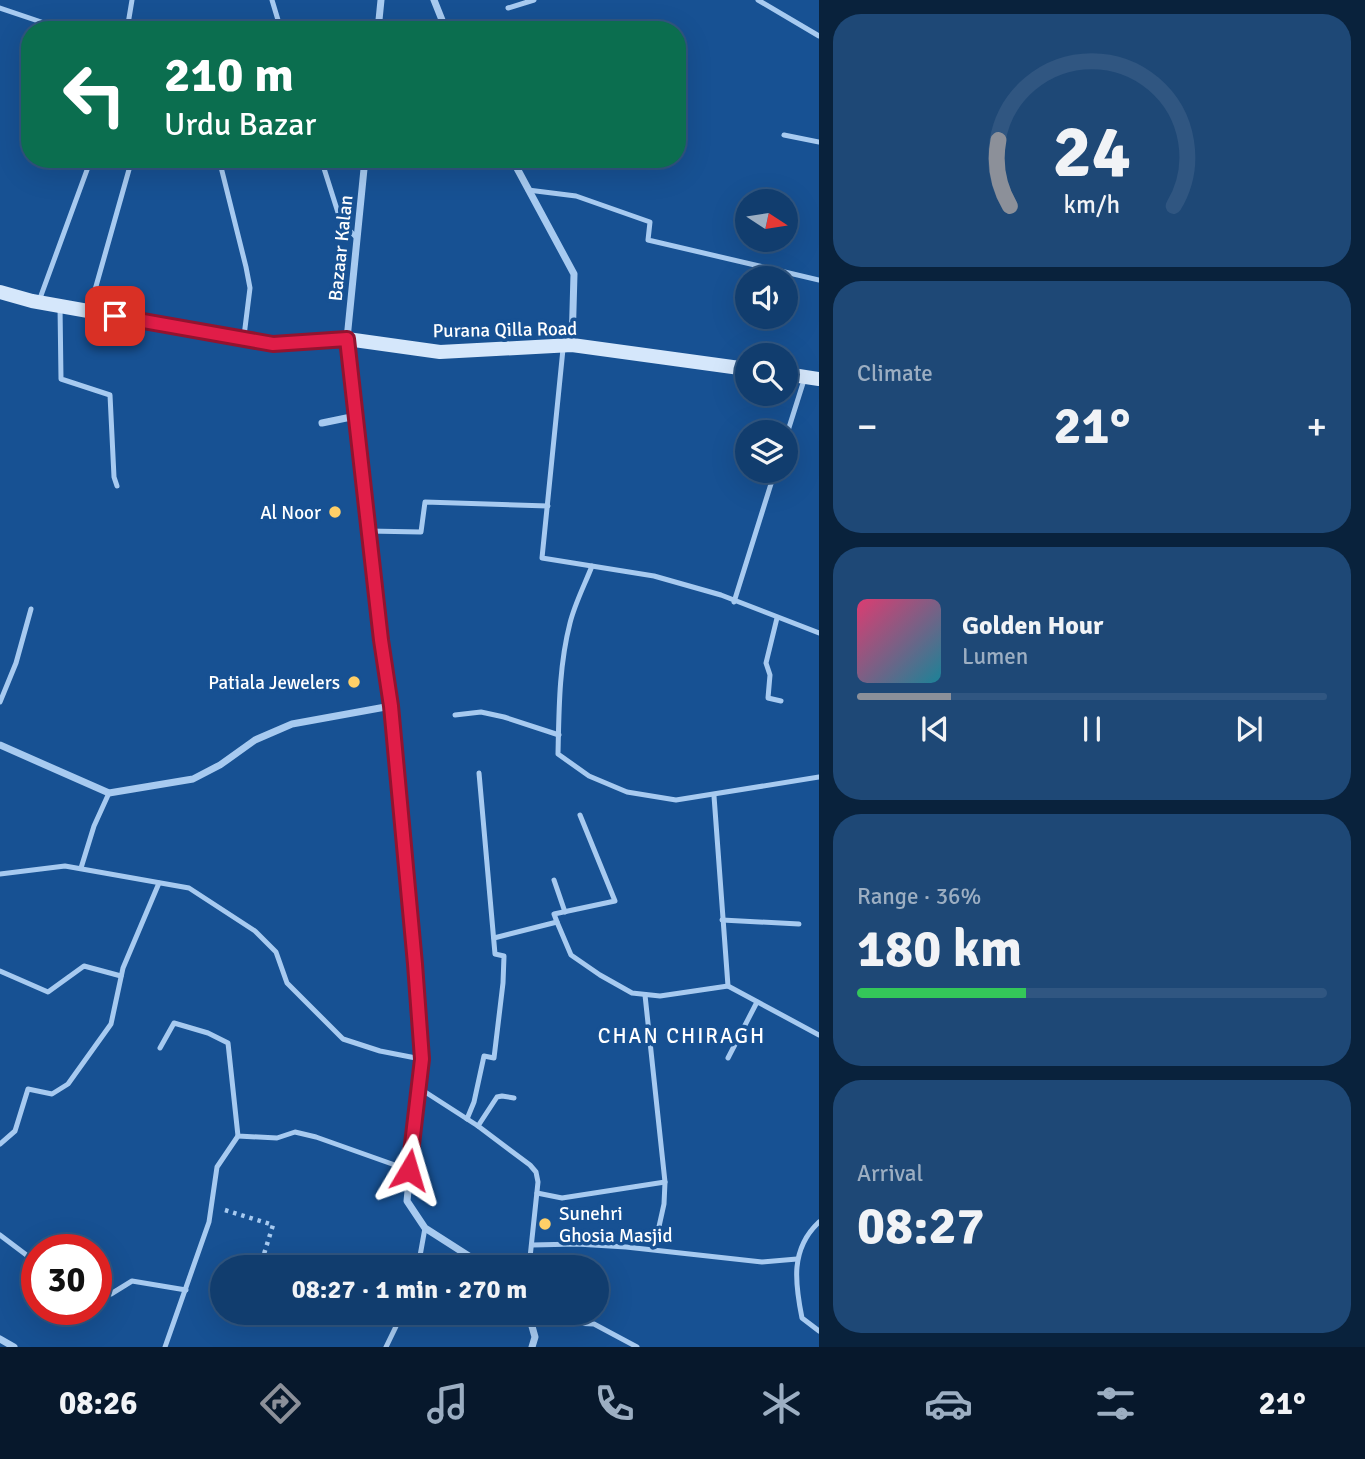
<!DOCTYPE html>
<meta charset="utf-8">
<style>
:root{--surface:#113d6e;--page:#1e4876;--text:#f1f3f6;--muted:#9caec2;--line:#305681;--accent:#8c9099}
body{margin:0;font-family:Signika,sans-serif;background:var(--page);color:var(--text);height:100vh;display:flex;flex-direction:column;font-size:26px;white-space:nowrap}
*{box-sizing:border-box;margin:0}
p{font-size:23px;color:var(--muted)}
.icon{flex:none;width:38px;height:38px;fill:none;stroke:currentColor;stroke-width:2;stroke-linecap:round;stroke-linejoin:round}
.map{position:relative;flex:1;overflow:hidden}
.details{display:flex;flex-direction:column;gap:14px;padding:14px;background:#09223c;width:546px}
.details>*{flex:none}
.hud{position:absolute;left:21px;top:21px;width:665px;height:147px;border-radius:28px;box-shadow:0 7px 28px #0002,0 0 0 2px var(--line);background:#0b6e4f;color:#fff;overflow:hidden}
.needle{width:46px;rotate:102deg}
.controls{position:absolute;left:735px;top:189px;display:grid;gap:14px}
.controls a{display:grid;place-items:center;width:63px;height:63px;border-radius:50%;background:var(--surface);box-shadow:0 7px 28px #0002,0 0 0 2px var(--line);font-size:35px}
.speed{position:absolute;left:21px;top:1234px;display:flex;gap:14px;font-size:35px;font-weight:700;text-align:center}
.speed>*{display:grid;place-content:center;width:91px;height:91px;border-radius:50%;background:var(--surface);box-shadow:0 7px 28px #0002,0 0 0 2px var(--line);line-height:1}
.speed .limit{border:10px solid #d22;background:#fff;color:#111}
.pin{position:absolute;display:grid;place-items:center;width:60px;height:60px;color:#fff;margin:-30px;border-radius:14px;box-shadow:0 4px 10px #0006}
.me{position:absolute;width:77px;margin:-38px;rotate:7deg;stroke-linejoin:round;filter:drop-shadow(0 0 5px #0008)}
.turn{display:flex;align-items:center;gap:24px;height:147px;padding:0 28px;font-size:32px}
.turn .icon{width:91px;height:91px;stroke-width:2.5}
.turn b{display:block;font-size:49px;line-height:60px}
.big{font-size:52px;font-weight:800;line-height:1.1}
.details .card{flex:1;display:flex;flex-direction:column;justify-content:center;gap:10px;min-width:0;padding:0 24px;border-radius:28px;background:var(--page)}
.details .dial{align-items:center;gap:0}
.dial svg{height:182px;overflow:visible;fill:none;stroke:var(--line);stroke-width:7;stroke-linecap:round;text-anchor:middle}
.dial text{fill:var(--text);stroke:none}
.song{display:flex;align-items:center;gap:21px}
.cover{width:84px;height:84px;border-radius:10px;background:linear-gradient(135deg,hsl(340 70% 55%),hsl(190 70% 35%))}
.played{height:7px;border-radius:4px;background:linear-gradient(90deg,var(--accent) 20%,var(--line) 20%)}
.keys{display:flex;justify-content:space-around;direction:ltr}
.heat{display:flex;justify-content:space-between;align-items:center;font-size:38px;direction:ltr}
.charge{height:10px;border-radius:5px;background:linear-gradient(90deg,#34c759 36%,var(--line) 0)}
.trip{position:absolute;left:210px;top:1255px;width:399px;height:70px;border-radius:35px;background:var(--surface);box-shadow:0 7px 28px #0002,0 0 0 2px var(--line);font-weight:800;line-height:70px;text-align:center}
.tabs{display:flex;height:112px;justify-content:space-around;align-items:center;background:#07182c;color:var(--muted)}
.tabs .icon{width:49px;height:49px}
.tabs .on{color:var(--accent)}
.tabs b{font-size:32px;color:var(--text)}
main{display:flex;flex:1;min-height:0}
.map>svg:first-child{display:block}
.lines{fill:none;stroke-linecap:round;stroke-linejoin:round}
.path{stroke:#a7caf0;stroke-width:4.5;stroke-dasharray:3.5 5;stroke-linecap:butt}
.lane{stroke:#a7caf0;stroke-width:5}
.street{stroke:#a7caf0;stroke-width:7}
.secondary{stroke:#d5e7fb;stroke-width:14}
.route-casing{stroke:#92132f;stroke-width:18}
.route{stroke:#e11d48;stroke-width:12}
.poi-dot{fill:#ffcf67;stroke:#175193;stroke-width:2.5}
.labels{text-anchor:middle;stroke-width:7;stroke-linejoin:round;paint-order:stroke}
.street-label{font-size:19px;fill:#fff;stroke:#175193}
.poi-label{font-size:19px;fill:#fff;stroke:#175193;text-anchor:end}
.neighbourhood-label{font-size:21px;letter-spacing:2px;fill:#fff;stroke:#175193}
</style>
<main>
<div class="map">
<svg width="819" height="1347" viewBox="0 0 819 1347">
<rect width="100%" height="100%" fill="#175193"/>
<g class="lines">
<polyline class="path" points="225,1210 273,1225 260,1267"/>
<g class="lane">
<polyline points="272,0 281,30"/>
<polyline points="758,0 819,36"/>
<polyline points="0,8 65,30"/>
<polyline points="508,8 534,0"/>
<polyline points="127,30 132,0"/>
<polyline points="784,135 819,142"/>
<polyline points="219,159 246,267 250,288 244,336"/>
<polyline points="321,159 341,222 357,238"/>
<polyline points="528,190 576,196 650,222 648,240 819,280"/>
<polyline points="39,301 91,159"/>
<polyline points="60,306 61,379 110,395 114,477 117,486"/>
<polyline points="89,311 132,159"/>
<polyline points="563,349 542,558 654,576 721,595 819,633"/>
<polyline points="786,437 804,380"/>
<polyline points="368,531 421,532 425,502 548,506"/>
<path d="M592,566C585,584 575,603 570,623C559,666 559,709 558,754L589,776L627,792L676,800L819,777"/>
<polyline points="734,602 775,471"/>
<polyline points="777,618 766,663 770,675 768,698 781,701"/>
<polyline points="0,702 16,663 31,609"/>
<polyline points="455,715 481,712 504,717 559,735"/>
<polyline points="714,796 728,986 819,1035"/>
<polyline points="81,868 94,826 109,793"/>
<polyline points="0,874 65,866 189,888 255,931 276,952 287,983 343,1039 380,1051 421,1059"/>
<polyline points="554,880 565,912"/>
<polyline points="722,920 799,924"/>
<polyline points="557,922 571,955 600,975 632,993 660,996 728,986"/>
<polyline points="494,938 557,922 554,914 615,901 580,815"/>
<polyline points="0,971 48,992 84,966 121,976"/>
<polyline points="645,995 665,1182 664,1204 654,1249"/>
<polyline points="160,1048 174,1023 208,1033 228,1043 238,1136 277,1138 295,1132 316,1137 409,1170"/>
<polyline points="728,1058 757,1002"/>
<polyline points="419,1088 478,1126 530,1165 536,1172 538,1182 529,1267"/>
<polyline points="467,1119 474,1102 484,1056 494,1058 503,983 504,956 495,954 479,773"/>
<polyline points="478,1126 497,1097 502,1096 514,1098"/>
<polyline points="0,1144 15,1131 28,1089 52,1094 68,1084 111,1024 123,968 159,883"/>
<polyline points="537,1193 562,1198 665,1182"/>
<path d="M819,1222C790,1249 795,1283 802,1318L819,1331"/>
<polyline points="0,1235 37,1263"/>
<polyline points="532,1245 577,1244 626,1247 762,1262 797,1259"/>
<polyline points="418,1267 425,1228"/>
<polyline points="96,1291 111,1294 132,1281 186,1290"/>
<polyline points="530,1321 594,1324 637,1347"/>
<polyline points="165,1347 209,1222 217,1167 238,1136"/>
<polyline points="386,1347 403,1312"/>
</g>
<g class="street">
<polyline points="434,0 446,30"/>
<polyline points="378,30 381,0"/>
<polyline points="365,159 347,339 381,640 391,706 421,1059 407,1201 425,1228 486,1267"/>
<polyline points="512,159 574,274 572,345"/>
<polyline points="322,423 356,416"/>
<polyline points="0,745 109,793 193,779 220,765 255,740 292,724 391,706"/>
<polyline points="528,1312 535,1337 532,1347"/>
<polyline points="0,1339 14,1347"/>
</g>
<g class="secondary">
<polyline points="0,292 32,301 273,344 347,339 440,352 572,345 747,369"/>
<polyline points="786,374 819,379"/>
</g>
</g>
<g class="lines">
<g class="route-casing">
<polyline id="route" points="115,316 273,344 347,339 381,640 391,706 415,964 422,1059 409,1170"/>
</g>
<use href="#route" class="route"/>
</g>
<g class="poi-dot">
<circle cx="335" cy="512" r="7"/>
<circle cx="354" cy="682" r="7"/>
<circle cx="545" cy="1224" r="7"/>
</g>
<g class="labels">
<g class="street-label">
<text transform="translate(340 248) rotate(-84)" y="7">Bazaar Kalan</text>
<text transform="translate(505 329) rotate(-1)" y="7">Purana Qilla Road</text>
</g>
<g class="poi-label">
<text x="321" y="519">Al Noor</text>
<text x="340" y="689">Patiala Jewelers</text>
<text x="559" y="1220" text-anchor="start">Sunehri<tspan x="559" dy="22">Ghosia Masjid</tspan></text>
</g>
<g class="neighbourhood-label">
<text x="682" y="1043">CHAN CHIRAGH</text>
</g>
</g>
</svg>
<div class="controls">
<a><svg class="needle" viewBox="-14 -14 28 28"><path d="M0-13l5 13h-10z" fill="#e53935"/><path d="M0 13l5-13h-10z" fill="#9caec2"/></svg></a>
<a><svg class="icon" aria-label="sound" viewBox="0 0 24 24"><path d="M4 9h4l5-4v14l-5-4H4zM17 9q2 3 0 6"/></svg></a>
<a><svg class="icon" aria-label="search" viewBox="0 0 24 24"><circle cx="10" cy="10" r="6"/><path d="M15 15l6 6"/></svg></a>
<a><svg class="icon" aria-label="layers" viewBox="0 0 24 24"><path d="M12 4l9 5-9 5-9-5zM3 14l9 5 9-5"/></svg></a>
</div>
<div class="speed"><div class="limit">30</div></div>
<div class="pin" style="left:115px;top:316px;background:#d93025"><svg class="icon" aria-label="arrive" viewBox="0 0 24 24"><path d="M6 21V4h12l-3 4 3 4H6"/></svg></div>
<svg class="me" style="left:409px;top:1170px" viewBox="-20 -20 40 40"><path d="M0-17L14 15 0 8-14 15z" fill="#e11d48" stroke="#fff" stroke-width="4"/></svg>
<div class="trip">08:27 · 1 min · 270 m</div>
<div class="hud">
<div class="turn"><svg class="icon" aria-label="left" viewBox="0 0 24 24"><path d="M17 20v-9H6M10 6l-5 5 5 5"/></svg><div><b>210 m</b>Urdu Bazar</div></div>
</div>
</div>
<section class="details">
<div class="card dial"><svg viewBox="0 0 100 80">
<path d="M14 69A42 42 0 1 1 86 69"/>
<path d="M14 69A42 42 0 0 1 9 40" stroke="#8c9099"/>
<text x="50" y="56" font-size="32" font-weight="700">24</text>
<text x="50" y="72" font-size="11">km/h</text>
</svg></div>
<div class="card"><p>Climate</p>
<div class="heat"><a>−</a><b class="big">21°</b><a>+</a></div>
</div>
<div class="card">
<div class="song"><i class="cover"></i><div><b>Golden Hour</b><p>Lumen</p></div></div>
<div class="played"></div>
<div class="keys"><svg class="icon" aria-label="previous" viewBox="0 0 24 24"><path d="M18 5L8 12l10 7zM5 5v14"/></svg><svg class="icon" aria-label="pause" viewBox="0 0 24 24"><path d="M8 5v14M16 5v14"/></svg><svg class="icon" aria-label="next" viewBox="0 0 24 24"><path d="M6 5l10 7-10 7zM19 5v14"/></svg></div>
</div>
<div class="card"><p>Range · 36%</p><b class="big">180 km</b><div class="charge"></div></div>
<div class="card"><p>Arrival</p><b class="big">08:27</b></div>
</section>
</main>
<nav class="tabs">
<b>08:26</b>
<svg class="icon on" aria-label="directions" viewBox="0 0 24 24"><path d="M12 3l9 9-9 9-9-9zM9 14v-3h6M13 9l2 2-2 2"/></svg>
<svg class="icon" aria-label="music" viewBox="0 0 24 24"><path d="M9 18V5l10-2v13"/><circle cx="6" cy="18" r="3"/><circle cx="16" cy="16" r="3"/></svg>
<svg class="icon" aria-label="phone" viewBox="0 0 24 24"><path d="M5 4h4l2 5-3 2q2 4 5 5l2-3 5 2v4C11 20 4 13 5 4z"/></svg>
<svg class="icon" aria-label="climate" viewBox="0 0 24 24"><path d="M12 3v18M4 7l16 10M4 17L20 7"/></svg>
<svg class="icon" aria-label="car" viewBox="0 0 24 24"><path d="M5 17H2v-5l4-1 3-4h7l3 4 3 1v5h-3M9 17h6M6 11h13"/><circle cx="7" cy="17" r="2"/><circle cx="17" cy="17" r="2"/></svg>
<svg class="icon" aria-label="filters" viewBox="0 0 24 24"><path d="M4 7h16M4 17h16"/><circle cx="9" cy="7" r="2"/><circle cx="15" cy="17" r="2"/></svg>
<b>21°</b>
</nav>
